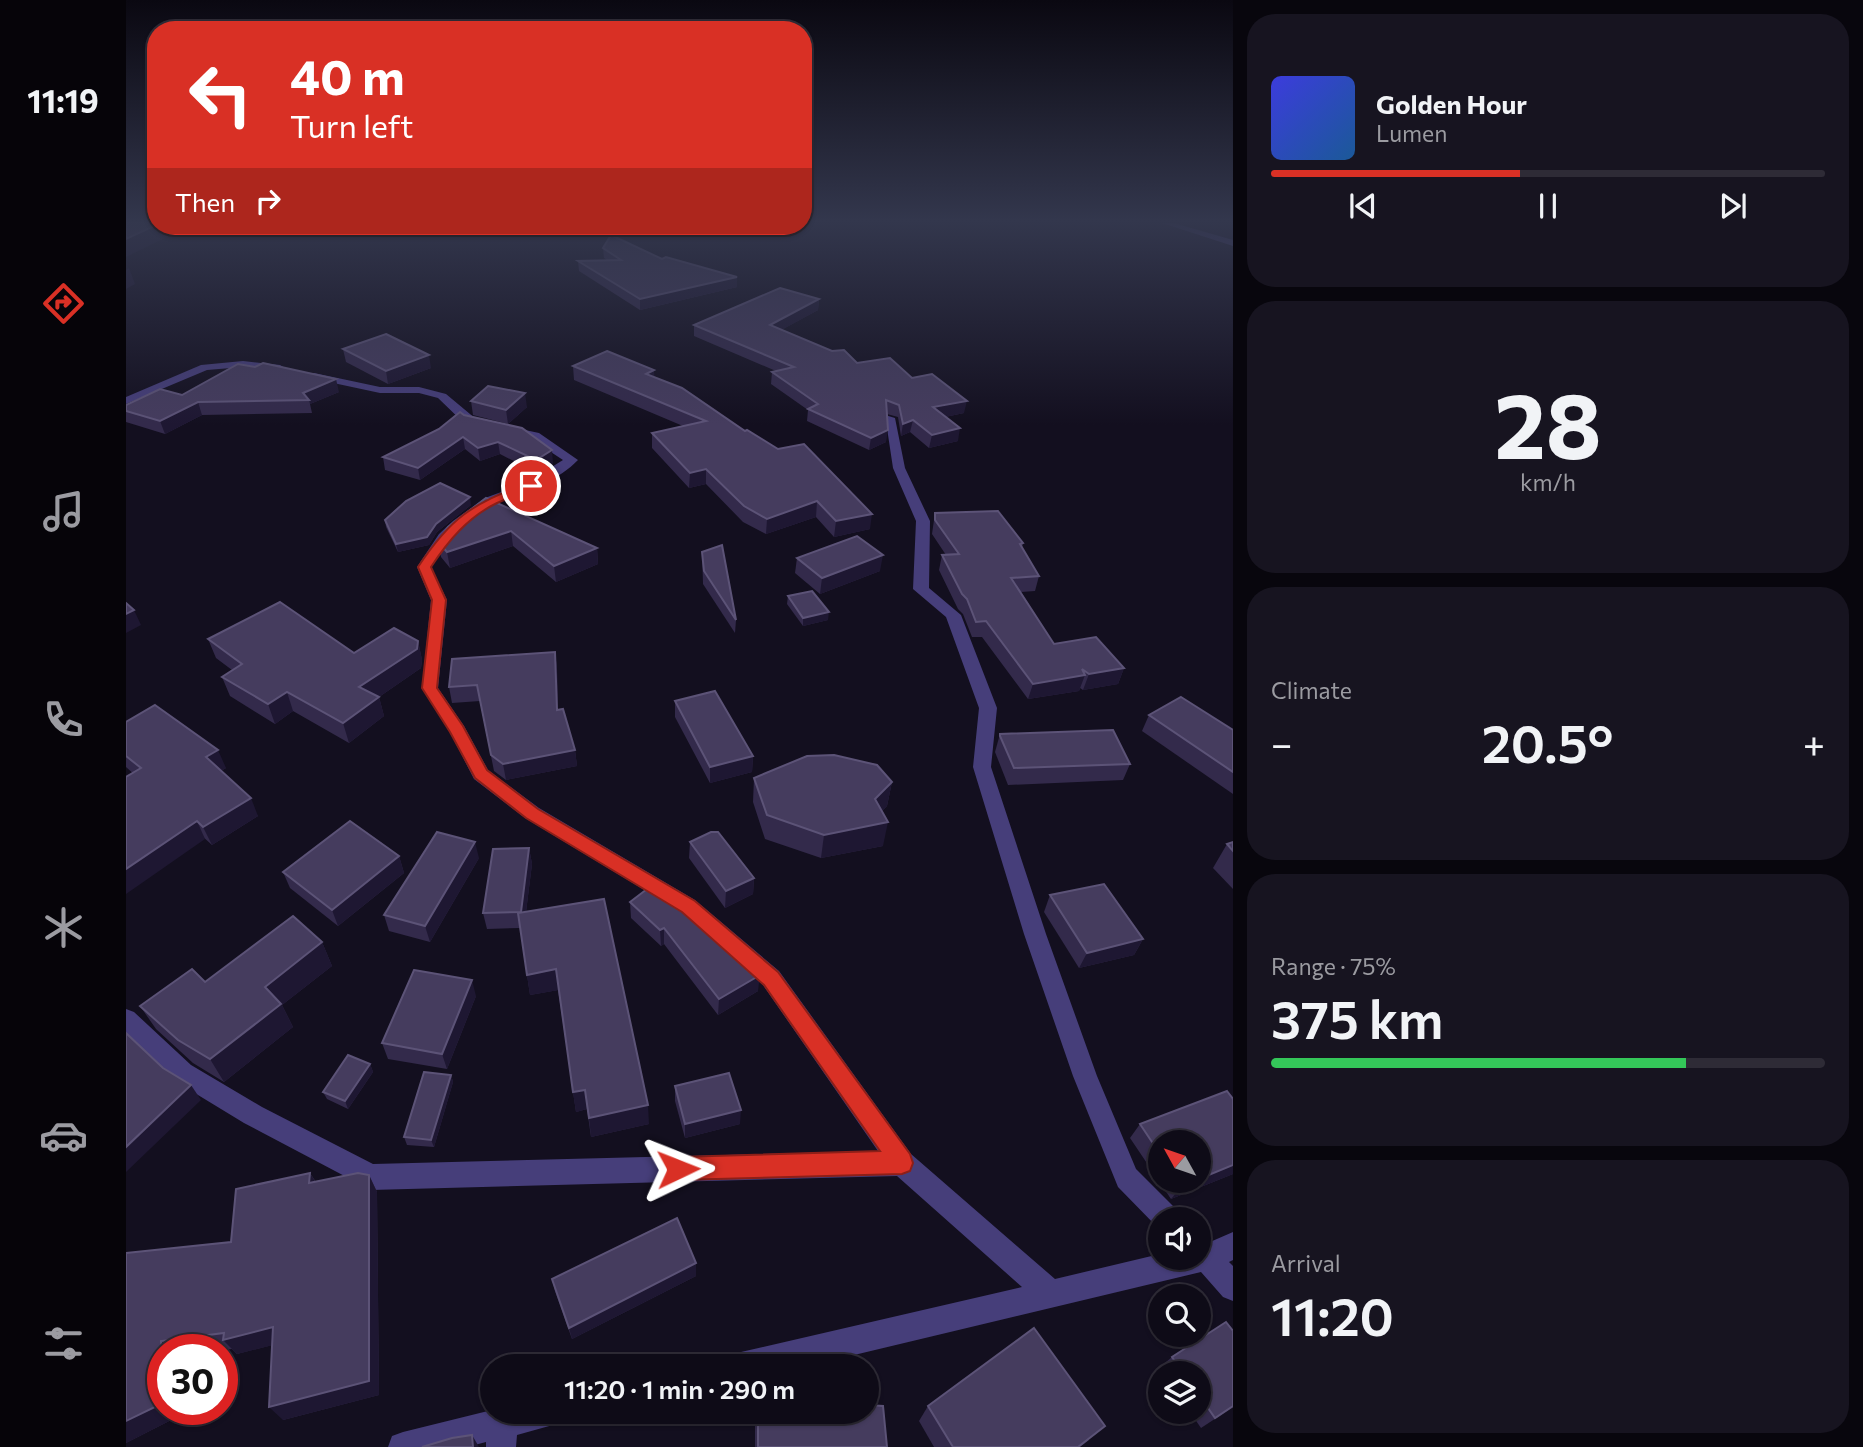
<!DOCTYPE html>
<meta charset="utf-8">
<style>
:root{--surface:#0e0b17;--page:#171420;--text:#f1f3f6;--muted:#9b9ba1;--line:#2e2b36;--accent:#d93025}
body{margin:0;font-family:Commissioner,sans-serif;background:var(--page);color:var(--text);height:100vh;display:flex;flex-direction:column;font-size:26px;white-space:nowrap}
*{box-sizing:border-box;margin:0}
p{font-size:23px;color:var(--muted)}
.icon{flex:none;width:38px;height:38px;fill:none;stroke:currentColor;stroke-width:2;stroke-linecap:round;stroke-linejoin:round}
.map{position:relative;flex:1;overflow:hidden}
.details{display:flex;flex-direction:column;gap:14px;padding:14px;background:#08060d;width:630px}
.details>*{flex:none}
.banner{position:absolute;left:21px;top:21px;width:665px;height:214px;border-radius:28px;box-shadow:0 2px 5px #0004,0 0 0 2px var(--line);background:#d93025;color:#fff;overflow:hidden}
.needle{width:46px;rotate:310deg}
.fabs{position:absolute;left:1022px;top:1130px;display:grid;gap:14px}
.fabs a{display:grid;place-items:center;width:63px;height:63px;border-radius:50%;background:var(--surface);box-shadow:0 2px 5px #0004,0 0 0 2px var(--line);font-size:35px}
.speed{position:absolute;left:21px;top:1334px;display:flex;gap:14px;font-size:35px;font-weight:700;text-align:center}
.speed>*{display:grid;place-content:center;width:91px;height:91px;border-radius:50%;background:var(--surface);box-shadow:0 2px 5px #0004,0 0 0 2px var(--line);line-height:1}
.speed .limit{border:10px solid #d22;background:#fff;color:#111}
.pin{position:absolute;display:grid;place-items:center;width:60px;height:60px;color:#fff;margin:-30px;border:4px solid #fff;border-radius:50%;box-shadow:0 2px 7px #0007}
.me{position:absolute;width:77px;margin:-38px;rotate:88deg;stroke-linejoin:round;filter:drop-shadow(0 0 5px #0008)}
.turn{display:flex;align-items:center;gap:24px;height:147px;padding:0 28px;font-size:32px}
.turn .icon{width:91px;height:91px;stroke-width:2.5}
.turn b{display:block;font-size:49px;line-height:60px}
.then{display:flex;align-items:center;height:66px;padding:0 28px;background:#0003;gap:14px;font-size:26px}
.big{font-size:52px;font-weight:600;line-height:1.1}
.details .card{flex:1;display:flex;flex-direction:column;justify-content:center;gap:10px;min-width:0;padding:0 24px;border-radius:28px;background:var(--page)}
.details .dial{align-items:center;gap:0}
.dial b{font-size:91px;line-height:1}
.song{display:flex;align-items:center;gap:21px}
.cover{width:84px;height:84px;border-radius:10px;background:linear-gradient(135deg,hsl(240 70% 55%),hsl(210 70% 35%))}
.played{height:7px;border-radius:4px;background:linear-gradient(90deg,var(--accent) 45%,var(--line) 45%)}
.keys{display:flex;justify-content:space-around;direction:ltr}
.heat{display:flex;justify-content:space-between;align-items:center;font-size:38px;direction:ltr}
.charge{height:10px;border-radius:5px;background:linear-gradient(90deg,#34c759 75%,var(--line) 0)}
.trip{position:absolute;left:354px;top:1354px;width:399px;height:70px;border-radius:35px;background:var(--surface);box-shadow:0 2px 5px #0004,0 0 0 2px var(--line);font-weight:600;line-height:70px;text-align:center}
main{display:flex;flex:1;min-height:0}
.menu{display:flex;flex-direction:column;width:126px;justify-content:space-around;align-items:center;background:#060409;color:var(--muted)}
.menu .icon{width:49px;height:49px}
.menu .on{color:var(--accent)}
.menu b{font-size:32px;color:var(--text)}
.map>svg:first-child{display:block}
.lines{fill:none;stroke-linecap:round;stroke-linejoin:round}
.minor{fill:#463e7a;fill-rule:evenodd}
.wall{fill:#332a4b;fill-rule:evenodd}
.shaded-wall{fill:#1e1732}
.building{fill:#453c5e;stroke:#5c5377;stroke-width:2}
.route{fill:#d93025;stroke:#8d1f18;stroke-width:2}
</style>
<main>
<nav class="menu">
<b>11:19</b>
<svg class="icon on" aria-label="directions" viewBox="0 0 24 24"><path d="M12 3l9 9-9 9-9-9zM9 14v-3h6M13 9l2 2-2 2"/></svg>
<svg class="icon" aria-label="music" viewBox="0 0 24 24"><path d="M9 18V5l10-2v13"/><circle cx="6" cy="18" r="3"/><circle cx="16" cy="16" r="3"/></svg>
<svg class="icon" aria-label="phone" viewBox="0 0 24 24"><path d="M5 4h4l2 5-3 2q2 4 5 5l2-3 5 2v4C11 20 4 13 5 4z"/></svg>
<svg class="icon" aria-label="climate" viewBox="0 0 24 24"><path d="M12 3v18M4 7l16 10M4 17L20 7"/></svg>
<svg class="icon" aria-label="car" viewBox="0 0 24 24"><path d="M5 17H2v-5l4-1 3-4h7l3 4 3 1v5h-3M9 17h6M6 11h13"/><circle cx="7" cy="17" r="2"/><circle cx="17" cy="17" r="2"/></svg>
<svg class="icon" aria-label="filters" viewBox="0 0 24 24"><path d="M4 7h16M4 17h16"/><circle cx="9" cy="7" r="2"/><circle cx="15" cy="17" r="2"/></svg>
</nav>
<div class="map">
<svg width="1107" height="1447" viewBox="0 0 1107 1447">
<rect width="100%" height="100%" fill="#130f1f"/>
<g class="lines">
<g class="minor">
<polygon points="1036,223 1048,223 1107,240 1107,246"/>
<polygon points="117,361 154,365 159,368 154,371 117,367 81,370 0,404 0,397 75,365"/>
<polygon points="188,373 254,387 293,387 320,394 356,424 350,428 340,425 312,398 293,393 254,393 184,378 182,376"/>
<polygon points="759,415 769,418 779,468 804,521 803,588 835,615 871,708 865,767 920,934 971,1076 1010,1169 1052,1211 1056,1220 1034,1220 1034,1230 992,1187 947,1076 898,934 847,767 853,708 820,617 787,589 790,521 767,468"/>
<path d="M385,427L413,433L452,460C430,483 399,490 371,503C342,516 322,541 305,567L321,600L312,688L338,726L362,770L413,808L569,900L653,971L785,1154L929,1279L1034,1254V1258H1073V1238L1084,1242L1107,1232V1260L1103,1262L1107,1266V1301L1097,1297L1075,1272L678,1367H600L605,1357L615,1352L896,1287L771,1176L245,1190L118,1123L49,1081L0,1034V1009L8,1012L65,1065L136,1107L247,1164L752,1151L637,985L555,912L399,818L348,779L324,732L296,688L305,600L291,567L313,534L327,521L359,498L400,483L437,460L405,439L381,434V428Z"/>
<polygon points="366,1410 438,1412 434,1423 391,1435 390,1447 360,1447 360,1442 341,1447 262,1447 266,1436 277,1432"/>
</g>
</g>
<g class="wall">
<polygon points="477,248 536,259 611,277 611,287 514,310 453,271 452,261 481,260 478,258"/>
<polygon points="693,299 692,310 655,330 731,363 786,378 838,413 819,417 832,441 803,448 784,432 775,436 772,417 761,414 760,442 743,450 681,421 682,410 645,384 646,372 650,371 568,336 568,325"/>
<polygon points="217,349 305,368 262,384 220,362"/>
<polygon points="447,366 529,377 744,529 708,537 690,517 640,534 617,522 580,484 563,488 526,448 526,433 557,426 448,380"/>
<polygon points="213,392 184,404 186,413 76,415 39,434 0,422 0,405 56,395"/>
<polygon points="345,401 401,407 382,424 347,415"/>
<polygon points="338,415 427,463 411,473 374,454 354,461 339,449 294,480 259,470 257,457 313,429"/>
<polygon points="360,498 471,548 472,564 430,582 387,546 324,568 315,557 312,542"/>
<polygon points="345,505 311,532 303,545 272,552 260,527 259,520"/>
<polygon points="809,513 897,543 896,548 913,576 909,591 895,592 928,644 998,668 992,684 957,690 954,688 953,691 902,699 856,637 846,637 837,614 832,609 813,570 816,555 820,555 806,534"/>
<polygon points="576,552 610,620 609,633 577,584"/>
<polygon points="671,558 754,571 694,594 669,573"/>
<polygon points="662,596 702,620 677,626 661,604"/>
<polygon points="82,639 228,653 292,641 296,660 295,668 253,697 258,716 223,743 167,711 149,724 104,696 96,677 106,670 90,658"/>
<polygon points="429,652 431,668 432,710 449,750 451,766 380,780 368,771 354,701 326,703 323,687"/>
<polygon points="549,701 627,756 626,772 584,783 549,717"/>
<polygon points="1023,715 1107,730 1107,794 1016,731"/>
<polygon points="0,722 100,768 95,771 132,816 86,845 0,767"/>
<polygon points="874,734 1004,764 997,780 882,785 869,752"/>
<polygon points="628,778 766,782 761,806 756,811 757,846 695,858 639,839 627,802"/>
<polygon points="564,842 628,878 627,894 599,908 563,858"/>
<polygon points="1107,842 1107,889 1087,868 1101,844"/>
<polygon points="403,848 406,864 400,912 523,1124 465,1137 461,1109 450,1112 432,990 404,995 394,928 361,929 357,913"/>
<polygon points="273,856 278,873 212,926 164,888 157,872"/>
<polygon points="353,858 304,942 263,931 258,915"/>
<polygon points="924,895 1017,939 1008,955 953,968 918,912"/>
<polygon points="504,902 632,991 592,1015 538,944 535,946 505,918"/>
<polygon points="196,942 206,966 156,1005 167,1027 98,1082 67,1063 30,1029 14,1006 79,982"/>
<polygon points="350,996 321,1069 262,1059 256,1043"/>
<polygon points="244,1064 247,1072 222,1109 201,1099 197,1092"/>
<polygon points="325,1075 327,1082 308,1147 281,1145 278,1137"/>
<polygon points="549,1086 614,1124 559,1138 549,1101"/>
<path d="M1107,1099V1174L1045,1199L1004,1138L1014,1124ZM1034,1143L1073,1181H1034Z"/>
<polygon points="184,1173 190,1182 243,1175 251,1192 253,1395 157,1420 146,1345 111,1354 106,1349 96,1350 37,1349 37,1409 56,1409 57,1414 0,1443 0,1253 105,1242"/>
<polygon points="570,1276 446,1339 429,1291 426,1279"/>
<polygon points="1100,1322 1107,1331 1107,1407 1075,1428 1064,1412 1073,1412 1073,1374 1038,1374 1033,1368 1046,1357"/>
<polygon points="802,1406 963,1440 954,1447 808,1447 793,1421"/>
<polygon points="629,1412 740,1412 761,1447 629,1447"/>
</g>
<g class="shaded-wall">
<polygon points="30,225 30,226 39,226 43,236 0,257 0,239"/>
<polygon points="3,268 9,284 0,289 0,270"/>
<polygon points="611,277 611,287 514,310 514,299"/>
<polygon points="693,299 692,310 643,337 644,325"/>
<polygon points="303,355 305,368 262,384 260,371"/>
<polygon points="528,370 529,384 520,374"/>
<polygon points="210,379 213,392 184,404 183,400 177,393"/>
<polygon points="399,393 401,407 382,424 380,410"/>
<polygon points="841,401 838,413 805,420 807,407"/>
<polygon points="72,402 76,415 39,434 34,421"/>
<polygon points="787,420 784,432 775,436 777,424"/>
<polygon points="834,428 832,441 803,448 806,435"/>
<polygon points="762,430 760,442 743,450 745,438"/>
<polygon points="337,437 339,449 294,480 292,468"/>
<polygon points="372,442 374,454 354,461 352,448"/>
<polygon points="426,450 427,463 411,473 410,460"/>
<polygon points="580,469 580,484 563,488 564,473"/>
<polygon points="344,497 345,505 311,532 303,545 272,552 270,544"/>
<polygon points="691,501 690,517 640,534 641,519"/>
<polygon points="746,514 744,529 708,537 710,521"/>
<polygon points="385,531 387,546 324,568 321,552"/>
<polygon points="471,548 472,564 430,582 428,566"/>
<polygon points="757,555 754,571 694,594 696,578"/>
<polygon points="8,610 15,625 0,633 0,614"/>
<polygon points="703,612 702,620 677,626 677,618"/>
<polygon points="292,641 296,660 295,668 253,697 258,716 223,743 217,723 233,687"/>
<polygon points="429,652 431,668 432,726 431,710"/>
<polygon points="998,668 992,684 957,690 963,674"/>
<polygon points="959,675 953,691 902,699 907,684"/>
<polygon points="161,692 167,711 149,724 142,704"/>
<polygon points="92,750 100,768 88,775 80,757"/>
<polygon points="449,750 451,766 380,780 377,764"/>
<polygon points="627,756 626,772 584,783 584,767"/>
<polygon points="766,782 761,806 745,823 749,799"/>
<polygon points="125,798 132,816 86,845 77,827"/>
<polygon points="71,821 79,839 0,894 0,869"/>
<polygon points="762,822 757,846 695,858 698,835"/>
<polygon points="349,842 353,858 304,942 299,926"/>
<polygon points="403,848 406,864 398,928 395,912"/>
<polygon points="273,856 278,873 212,926 206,910"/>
<polygon points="628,878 627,894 599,908 600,891"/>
<polygon points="538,928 538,944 535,946 534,930"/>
<polygon points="1017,939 1008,955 953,968 961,953"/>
<polygon points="196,942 206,966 156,1005 167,1027 98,1082 84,1059 139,987"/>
<polygon points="430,969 433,990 404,995 401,975"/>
<polygon points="634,975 632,991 592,1015 593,999"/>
<polygon points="346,980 350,996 321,1069 316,1054"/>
<polygon points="244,1064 247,1072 222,1109 219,1101"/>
<polygon points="325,1075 327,1082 308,1147 305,1140"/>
<polygon points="65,1085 75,1100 0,1172 0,1147"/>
<polygon points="459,1090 461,1109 450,1112 447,1092"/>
<polygon points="522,1105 523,1124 465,1137 463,1118"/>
<polygon points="615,1110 614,1124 559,1138 559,1124"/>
<polygon points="1107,1165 1107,1174 1045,1199 1056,1186 1067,1181 1073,1181 1073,1179"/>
<polygon points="184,1173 195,1191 183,1183"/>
<polygon points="243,1175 251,1192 253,1395 157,1420 143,1407"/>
<polygon points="570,1263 570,1276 446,1339 443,1328"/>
<polygon points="147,1327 160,1342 111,1354 97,1340"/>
<polygon points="35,1341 44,1349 37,1349 37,1364"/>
<polygon points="37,1403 37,1409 56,1409 57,1414 0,1443 0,1421"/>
<polygon points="346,1435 353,1447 347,1447"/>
</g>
<g class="building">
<polygon points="0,223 30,223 30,225 0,239"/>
<polygon points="485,235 536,259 540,257 611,277 514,299 452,261 495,260 477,248"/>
<polygon points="654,288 693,299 644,325 706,351 718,350 731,363 764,358 786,378 806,374 841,401 807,407 834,428 806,435 787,420 777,424 773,405 760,400 762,430 745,438 682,409 692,404 646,372 668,367 568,325"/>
<polygon points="260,334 303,355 260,371 217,349"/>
<polygon points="481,351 528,370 520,374 556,388 619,431 621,430 652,449 678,444 746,514 710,521 691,501 641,519 618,506 580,469 564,473 526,433 580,421 447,366"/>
<polygon points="137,363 210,379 177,393 183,400 72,402 34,421 0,411 0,405 34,389 56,395 112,364 129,367"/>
<polygon points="362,386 399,393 380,410 345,401"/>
<polygon points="334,412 338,415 396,428 426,450 410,460 372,442 352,448 337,437 292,468 257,457 313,429"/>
<polygon points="314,483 344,497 310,524 301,537 270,544 259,520 280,501"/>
<polygon points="360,498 471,548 428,566 385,531 321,552 312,542 322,527"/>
<polygon points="872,511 897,543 894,544 913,576 885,578 928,644 970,637 998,668 963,674 956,669 959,675 907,684 860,621 850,622 841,599 836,594 816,555 833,554 809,520 809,513"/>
<polygon points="731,536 757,555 696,578 671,558"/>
<polygon points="596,545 610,620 578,571 576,552"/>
<polygon points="686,591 703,612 677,618 662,596"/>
<polygon points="154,602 228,653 268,628 292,641 291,649 233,687 253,697 217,723 161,692 142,704 96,677 116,664 82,639"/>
<polygon points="0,603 8,610 0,614"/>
<polygon points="429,652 431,710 437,709 449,750 377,764 365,755 351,685 323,687 326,659"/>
<polygon points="589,691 627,756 584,767 549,701"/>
<polygon points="1055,697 1107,730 1107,772 1023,715"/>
<polygon points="29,705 92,750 80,757 125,798 77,827 71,821 0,869 0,777 15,768 0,756 0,722"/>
<polygon points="987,730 1004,764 888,768 874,736 874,734"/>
<polygon points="708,755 751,765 766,782 749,799 762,822 698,835 641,815 628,778 681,756"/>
<polygon points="224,821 273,856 206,910 157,872"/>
<polygon points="311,832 349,842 299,926 258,915"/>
<polygon points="585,832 592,832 628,878 600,891 564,842"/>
<polygon points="1107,842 1107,851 1101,844"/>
<polygon points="403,848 395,912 357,913 367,849"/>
<polygon points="529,883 545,893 622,961 634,975 593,999 538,928 534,930 504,902"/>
<polygon points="978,884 1017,939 961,953 924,895"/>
<polygon points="478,899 522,1105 463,1118 459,1090 447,1092 430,969 401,975 392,913"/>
<polygon points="167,916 196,942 139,987 155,1004 84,1059 52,1040 14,1006 66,969 79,982"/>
<polygon points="288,970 346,980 316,1054 256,1043"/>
<polygon points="0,1033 37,1068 65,1085 0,1147"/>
<polygon points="222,1055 244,1064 219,1101 197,1092"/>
<polygon points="298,1072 325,1075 305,1140 278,1137"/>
<polygon points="603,1073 615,1110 559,1124 549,1086"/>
<polygon points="1101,1091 1107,1099 1107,1165 1073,1179 1073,1143 1034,1143 1034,1154 1014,1124"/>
<polygon points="184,1173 183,1183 232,1173 243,1175 243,1381 143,1407 147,1327 97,1340 98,1333 35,1341 37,1364 37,1403 0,1421 0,1253 105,1242 110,1189"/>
<polygon points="1053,1181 1067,1181 1056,1186"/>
<polygon points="551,1218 570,1263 443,1328 426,1279"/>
<polygon points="1100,1322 1107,1331 1107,1406 1089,1418 1073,1395 1073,1374 1058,1374 1046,1357"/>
<polygon points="908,1328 979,1426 952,1447 827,1447 802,1406"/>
<polygon points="740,1405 757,1406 761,1447 632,1447 632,1412 740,1412"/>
<polygon points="346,1435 347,1447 296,1447 326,1438"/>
</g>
<linearGradient id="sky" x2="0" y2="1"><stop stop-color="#0a0811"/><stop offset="0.52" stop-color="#33374d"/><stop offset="1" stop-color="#33374d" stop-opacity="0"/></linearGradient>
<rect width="1107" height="425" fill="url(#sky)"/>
<path class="route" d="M401,483L411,486C400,495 384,497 371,503C342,517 322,541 305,567L320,600L311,688L337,726L361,770L412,809L569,901L652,972L784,1154L787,1163L784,1171L776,1174L552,1180L544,1177L541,1169L544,1160L552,1157L754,1151L638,985L556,912L400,818L349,778L324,732L296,688L306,600L292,567C325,517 345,505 401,483Z"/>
</svg>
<div class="fabs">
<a><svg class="needle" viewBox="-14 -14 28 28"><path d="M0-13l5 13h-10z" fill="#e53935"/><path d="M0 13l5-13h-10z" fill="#9b9ba1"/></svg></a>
<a><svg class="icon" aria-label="sound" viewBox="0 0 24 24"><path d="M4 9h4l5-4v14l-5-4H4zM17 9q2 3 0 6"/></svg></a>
<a><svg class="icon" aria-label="search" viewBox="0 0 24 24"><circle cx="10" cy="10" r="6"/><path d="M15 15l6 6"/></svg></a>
<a><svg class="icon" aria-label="layers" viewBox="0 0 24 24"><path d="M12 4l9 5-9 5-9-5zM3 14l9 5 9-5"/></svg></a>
</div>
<div class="speed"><div class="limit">30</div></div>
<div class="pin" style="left:405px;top:486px;background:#d93025"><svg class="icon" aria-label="arrive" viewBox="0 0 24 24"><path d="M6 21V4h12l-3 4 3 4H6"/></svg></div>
<svg class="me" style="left:552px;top:1169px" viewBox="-20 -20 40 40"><path d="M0-17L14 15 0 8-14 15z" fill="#d93025" stroke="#fff" stroke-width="4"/></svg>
<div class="trip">11:20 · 1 min · 290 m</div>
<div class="banner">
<div class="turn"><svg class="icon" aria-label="left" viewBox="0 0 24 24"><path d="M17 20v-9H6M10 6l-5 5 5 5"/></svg><div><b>40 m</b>Turn left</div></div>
<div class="then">Then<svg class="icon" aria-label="right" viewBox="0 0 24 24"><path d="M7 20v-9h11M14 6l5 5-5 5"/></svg></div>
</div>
</div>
<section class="details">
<div class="card">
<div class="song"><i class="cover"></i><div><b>Golden Hour</b><p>Lumen</p></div></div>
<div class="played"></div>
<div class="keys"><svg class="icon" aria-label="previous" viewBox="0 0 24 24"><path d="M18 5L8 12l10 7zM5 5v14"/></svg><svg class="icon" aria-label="pause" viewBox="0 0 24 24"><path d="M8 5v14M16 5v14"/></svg><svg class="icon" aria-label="next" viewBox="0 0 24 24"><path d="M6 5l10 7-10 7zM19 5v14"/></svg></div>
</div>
<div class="card dial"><b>28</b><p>km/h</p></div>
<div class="card"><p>Climate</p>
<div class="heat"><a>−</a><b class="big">20.5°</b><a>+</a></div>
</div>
<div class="card"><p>Range · 75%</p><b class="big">375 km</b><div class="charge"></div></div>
<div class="card"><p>Arrival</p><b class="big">11:20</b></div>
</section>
</main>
